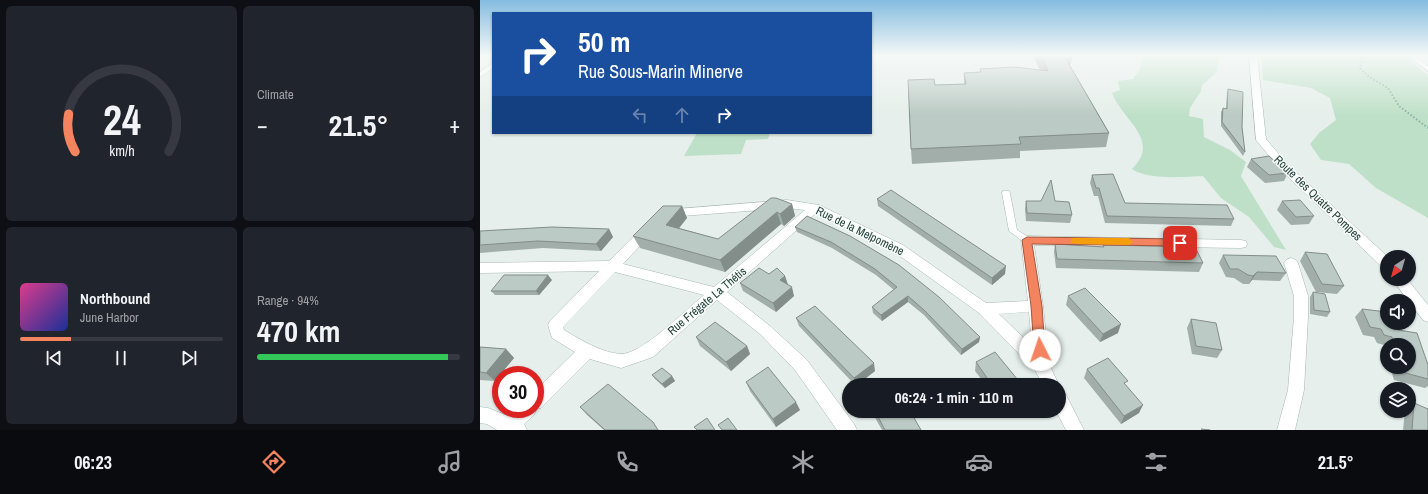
<!DOCTYPE html>
<meta charset="utf-8">
<style>
:root{--surface:#171b24;--page:#20242c;--text:#f1f3f6;--muted:#9ea1a6;--line:#363941;--accent:#f4845f}
body{margin:0;font-family:"Archivo Narrow",sans-serif;background:var(--page);color:var(--text);height:100vh;display:flex;flex-direction:column;font-size:15px;white-space:nowrap}
*{box-sizing:border-box;margin:0}
p{font-size:13px;color:var(--muted)}
.icon{flex:none;width:22px;height:22px;fill:none;stroke:currentColor;stroke-width:2;stroke-linecap:round;stroke-linejoin:round}
.map{position:relative;flex:1;overflow:hidden}
.details{display:flex;flex-direction:column;gap:6px;padding:6px;background:#0d0f14;width:480px}
.details>*{flex:none}
.banner{position:absolute;left:12px;top:12px;width:380px;height:122px;border-radius:0px;box-shadow:0 1px 3px #0004;background:#1a4fa0;color:#fff;overflow:hidden}
.needle{width:26px;rotate:217deg}
.fabs{position:absolute;left:900px;top:250px;display:grid;gap:8px}
.fabs a{display:grid;place-items:center;width:36px;height:36px;border-radius:50%;background:var(--surface);box-shadow:0 1px 3px #0004;font-size:20px}
.speed{position:absolute;left:12px;top:366px;display:flex;gap:8px;font-size:20px;font-weight:700;text-align:center}
.speed>*{display:grid;place-content:center;width:52px;height:52px;border-radius:50%;background:var(--surface);box-shadow:0 1px 3px #0004;line-height:1}
.speed .limit{border:6px solid #d22;background:#fff;color:#111}
.pin{position:absolute;display:grid;place-items:center;width:34px;height:34px;color:#fff;margin:-17px;border-radius:8px;box-shadow:0 2px 6px #0006}
.me{position:absolute;width:44px;margin:-22px;rotate:356deg;stroke-linejoin:round;filter:drop-shadow(0 0 3px #0008)}
.turn{display:flex;align-items:center;gap:14px;height:84px;padding:0 20px;font-size:18px}
.turn .icon{width:52px;height:52px;stroke-width:2.5}
.turn b{display:block;font-size:28px;line-height:34px}
.lanes{display:flex;align-items:center;height:38px;padding:0 20px;background:#0003;justify-content:center;gap:20px;direction:ltr}
.lanes .off{opacity:.35}
.big{font-size:30px;font-weight:700;line-height:1.1}
.details .tile{flex:1;display:flex;flex-direction:column;justify-content:center;gap:6px;min-width:0;padding:0 14px;border-radius:6px;background:var(--page)}
.details .dial{align-items:center;gap:0}
.dial svg{height:104px;overflow:visible;fill:none;stroke:var(--line);stroke-width:7;stroke-linecap:round;text-anchor:middle}
.dial text{fill:var(--text);stroke:none}
.song{display:flex;align-items:center;gap:12px}
.cover{width:48px;height:48px;border-radius:6px;background:linear-gradient(135deg,hsl(330 70% 55%),hsl(230 70% 35%))}
.played{height:4px;border-radius:2px;background:linear-gradient(90deg,var(--accent) 25%,var(--line) 25%)}
.keys{display:flex;justify-content:space-around;direction:ltr}
.heat{display:flex;justify-content:space-between;align-items:center;font-size:22px;direction:ltr}
.charge{height:6px;border-radius:3px;background:linear-gradient(90deg,#34c759 94%,var(--line) 0)}
.details .tiles{flex:1;display:grid;gap:6px;grid-template-columns:repeat(2,1fr)}
.trip{position:absolute;left:362px;top:378px;width:224px;height:40px;border-radius:20px;background:var(--surface);box-shadow:0 1px 3px #0004;font-weight:700;line-height:40px;text-align:center}
.dock{display:flex;height:64px;justify-content:space-around;align-items:center;background:#090b0e;color:var(--muted)}
.dock .icon{width:28px;height:28px}
.dock .on{color:var(--accent)}
.dock b{font-size:18px;color:var(--text)}
main{display:flex;flex:1;min-height:0}
.map>svg:first-child{display:block}
.green{fill:#bfe0c8}
.lines{fill:none;stroke-linecap:round;stroke-linejoin:round}
.service-casing{stroke:#a8b8b2;stroke-width:1}
.minor-casing{stroke:#a8b8b2;stroke-width:1}
.tertiary-casing{stroke:#a8b8b2;stroke-width:1}
.path{stroke:#86b3a5;stroke-width:2;stroke-dasharray:1.5 2;stroke-linecap:butt}
.service{fill:#fff;fill-rule:evenodd}
.minor{fill:#fff;fill-rule:evenodd}
.tertiary{fill:#fff;fill-rule:evenodd}
.wall{fill:#a1aea9}
.shaded-wall{fill:#838d89}
.building{fill:#bbcac4;stroke:#838d89}
.route{fill:#f4845f;stroke:#9f563e}
.slow{fill:#f59e0b}
.labels{text-anchor:middle;stroke-width:3;stroke-linejoin:round;paint-order:stroke}
.street-label{font-size:12px;fill:#24423a;stroke:#f7fbf9}
</style>
<main>
<section class="details">
<div class="tiles">
<div class="tile dial"><svg viewBox="0 0 100 80">
<path d="M14 69A42 42 0 1 1 86 69"/>
<path d="M14 69A42 42 0 0 1 9 40" stroke="#f4845f"/>
<text x="50" y="56" font-size="32" font-weight="700">24</text>
<text x="50" y="72" font-size="11">km/h</text>
</svg></div>
<div class="tile"><p>Climate</p>
<div class="heat"><a>−</a><b class="big">21.5°</b><a>+</a></div>
</div>
<div class="tile">
<div class="song"><i class="cover"></i><div><b>Northbound</b><p>June Harbor</p></div></div>
<div class="played"></div>
<div class="keys"><svg class="icon" aria-label="previous" viewBox="0 0 24 24"><path d="M18 5L8 12l10 7zM5 5v14"/></svg><svg class="icon" aria-label="pause" viewBox="0 0 24 24"><path d="M8 5v14M16 5v14"/></svg><svg class="icon" aria-label="next" viewBox="0 0 24 24"><path d="M6 5l10 7-10 7zM19 5v14"/></svg></div>
</div>
<div class="tile"><p>Range · 94%</p><b class="big">470 km</b><div class="charge"></div></div>
</div>
</section>
<div class="map">
<svg width="948" height="430" viewBox="0 0 948 430">
<rect width="100%" height="100%" fill="#e6efeb"/>
<g class="green">
<path d="M662,55H740L737,72L722,85L721,91L710,108L709,116L723,119L724,137L750,150L766,162L761,176L806,250L794,247L769,217L741,198L723,176C704,177 667,180 652,169C682,140 642,120 632,93L640,90L638,81L653,79L660,69Z"/>
<polygon points="781,55 923,55 948,75 948,218 896,188 869,164 841,160 830,144 839,133 856,120 850,98 831,88 783,80"/>
<polygon points="217,133 290,133 288,139 266,140 261,154 204,156"/>
</g>
<g class="lines">
<g class="service-casing">
<g id="service">
<polygon points="927,55 933,55 948,66 948,71"/>
<polygon points="13,63 13,68 0,77 0,72"/>
<polygon points="523,191 529,191 530,193 537,230 550,238 551,240 550,242 544,242 529,231 522,193"/>
</g>
</g>
<g class="minor-casing">
<g id="minor">
<path d="M307,200L339,205L423,245L506,303L548,301L541,240L543,237L547,236L761,240L766,241L767,244L766,247L761,248L554,245L563,306L569,364L579,385H563L555,370L499,313L413,251L336,213L247,292L290,326L327,360L374,424L377,430H357L315,370L280,334L237,300L173,357L141,368L110,359L61,408L56,409L54,415L44,424L47,430H17L7,424L0,423V407L8,408L28,416L36,409H55V391L95,352L72,338L68,325L70,321L119,271L0,273V263L129,261L164,227H172L174,230L172,233L143,264L234,287L325,210L307,208L189,217L183,213L185,210ZM135,272L224,295C208,308 160,356 140,354C120,352 101,340 84,330L83,327ZM549,312L552,346L519,314Z"/>
<polygon points="811,258 816,260 818,263 828,296 828,317 824,390 815,430 797,430 808,390 814,317 814,296 804,263 806,260"/>
<polygon points="579,391 585,393 604,430 586,430 576,411 579,411"/>
</g>
</g>
<g class="tertiary-casing">
<g id="tertiary">
<polygon points="769,55 777,55 786,139 809,166 908,257 907,269 902,267 801,170 776,140"/>
<polygon points="912,279 927,279 948,305 948,322 943,320"/>
</g>
</g>
<polyline class="path" points="880,55 882,58 880,68 889,77 908,88 919,106 948,128"/>
<use href="#service" class="service"/>
<use href="#minor" class="minor"/>
<use href="#tertiary" class="tertiary"/>
</g>
<g class="wall">
<polygon points="553,55 589,55 592,59 590,66 629,133 626,147 540,151 540,158 432,164 431,149 455,85 484,84 484,73 500,72 500,69 560,70"/>
<polygon points="748,89 762,127 765,152 763,156 741,126 741,112 743,108 746,109 747,93"/>
<polygon points="771,159 808,173 804,181 785,183 767,167"/>
<polygon points="612,175 645,203 754,219 751,226 625,223 618,196 614,196 610,183"/>
<polygon points="397,199 525,274 512,285 398,206"/>
<polygon points="546,201 575,201 592,215 590,223 546,221 545,209"/>
<polygon points="802,201 834,216 829,224 811,225 797,210"/>
<polygon points="312,204 315,216 304,226 301,224 245,272 160,248 153,236 202,206 207,218 199,228 238,239"/>
<polygon points="327,216 500,337 499,342 481,355 444,315 428,302 402,321 393,313 392,307 414,290 396,275 352,248 317,232 315,227"/>
<polygon points="129,229 133,237 121,251 63,248 0,253 0,231"/>
<polygon points="575,244 623,247 623,245 723,263 719,272 576,268 574,252"/>
<polygon points="825,252 864,286 857,294 836,292 820,261"/>
<polygon points="743,255 806,273 800,281 772,280 769,284 763,284 754,278 746,277 739,263"/>
<polygon points="289,274 305,276 308,285 314,296 296,312 263,291 260,283"/>
<polygon points="72,280 59,295 15,295 11,291"/>
<polygon points="833,292 850,312 847,317 830,314 830,297"/>
<polygon points="588,296 638,333 620,342 586,305"/>
<polygon points="882,309 918,330 948,365 948,386 945,388 914,380 910,367 929,367 929,345 907,345 907,355 904,345 897,343 894,337 883,335 875,317"/>
<polygon points="316,318 395,371 377,385 375,385 319,326"/>
<polygon points="711,319 742,350 737,358 712,354 707,328"/>
<polygon points="216,337 267,346 270,354 251,371 220,346"/>
<polygon points="0,347 26,349 34,358 15,381 0,380"/>
<polygon points="496,362 542,385 506,385 495,371"/>
<polygon points="607,369 646,385 659,413 641,424 604,378"/>
<polygon points="172,375 192,376 195,381 185,388 175,379"/>
<polygon points="266,382 320,410 296,427 270,391"/>
<polygon points="934,403 948,430 923,430 925,411 929,411 929,407"/>
<polygon points="100,407 180,430 124,430 107,415"/>
<polygon points="393,411 430,411 441,430 402,430 393,414"/>
</g>
<g class="shaded-wall">
<polygon points="312,204 315,216 304,226 300,214"/>
<polygon points="202,206 207,218 192,237 186,225"/>
<polygon points="297,212 301,224 245,272 240,260"/>
<polygon points="129,229 133,237 121,251 116,244"/>
<polygon points="526,266 525,274 512,285 512,278"/>
<polygon points="777,272 772,280 769,284 773,276"/>
<polygon points="68,275 72,280 59,295 56,291"/>
<polygon points="305,276 308,285 300,280"/>
<polygon points="312,287 314,296 296,312 293,303"/>
<polygon points="428,296 428,302 402,321 401,315"/>
<polygon points="641,324 638,333 620,342 623,334"/>
<polygon points="500,337 499,342 481,355 482,349"/>
<polygon points="267,346 270,354 251,371 246,362"/>
<polygon points="26,349 34,358 15,381 6,373"/>
<polygon points="394,363 395,371 377,385 376,385 374,378"/>
<polygon points="192,376 195,381 185,388 182,384"/>
<polygon points="316,402 320,410 296,427 293,419"/>
<polygon points="663,405 659,413 641,424 644,416"/>
</g>
<g class="building">
<polygon points="561,55 589,55 592,59 586,59 629,133 539,137 541,144 431,149 428,80 454,79 455,85 486,84 484,73 501,72 500,69 535,67 568,71"/>
<polygon points="748,89 763,92 762,127 765,152 742,122 743,108 747,109"/>
<polygon points="789,156 808,173 789,175 771,159"/>
<polygon points="633,174 645,203 747,205 754,219 627,216 619,188 616,188 612,175"/>
<polygon points="571,180 575,201 589,202 592,215 547,213 546,201 561,201"/>
<polygon points="411,190 526,266 512,278 397,199"/>
<polygon points="291,198 296,198 312,204 300,214 297,212 240,260 153,236 183,206 202,206 186,225 238,239"/>
<polygon points="820,200 834,216 816,217 802,201"/>
<polygon points="327,216 370,236 419,265 459,297 500,337 482,349 444,310 428,296 401,315 392,307 417,287 395,269 351,242 315,227"/>
<polygon points="72,227 129,229 116,244 58,241 0,245 0,231"/>
<polygon points="575,244 624,247 623,245 715,247 723,263 577,259"/>
<polygon points="825,252 847,254 864,286 842,284"/>
<polygon points="743,255 796,256 806,273 777,272 773,276 768,275 758,269 750,269"/>
<polygon points="279,268 289,274 297,268 305,276 300,280 312,287 293,303 260,283"/>
<polygon points="24,275 68,275 56,291 11,291"/>
<polygon points="605,288 641,324 623,334 588,296"/>
<polygon points="833,292 845,294 850,312 834,310"/>
<polygon points="335,306 394,363 374,378 316,318"/>
<polygon points="882,309 907,312 907,323 914,323 918,330 937,333 948,365 948,379 922,372 920,367 929,367 929,345 914,345 912,337 904,335 901,329 890,327"/>
<polygon points="711,319 736,323 742,350 716,346"/>
<polygon points="235,322 267,346 246,362 216,337"/>
<polygon points="0,347 26,349 6,373 0,372"/>
<polygon points="515,352 542,385 512,385 496,362"/>
<polygon points="628,358 648,381 644,383 663,405 644,416 607,369"/>
<polygon points="288,367 316,402 293,419 266,382"/>
<polygon points="182,368 192,376 182,384 172,375"/>
<polygon points="128,384 173,422 178,430 125,430 100,407"/>
<polygon points="934,403 948,409 948,430 932,430"/>
<polygon points="395,411 430,411 441,430 405,430"/>
<polygon points="227,418 235,430 217,430 214,427"/>
<polygon points="248,418 257,430 242,430 238,425"/>
<polygon points="721,429 730,430 722,430"/>
</g>
<linearGradient id="sky" x2="0" y2="1"><stop stop-color="#84bce0"/><stop offset="0.48" stop-color="#f4f8f6"/><stop offset="1" stop-color="#f4f8f6" stop-opacity="0"/></linearGradient>
<rect width="948" height="115" fill="url(#sky)"/>
<polygon class="route" points="547,237 700,239 704,243 700,246 552,244 562,306 565,350 564,354 560,355 555,354 554,350 551,306 542,240"/>
<polygon class="slow" points="592,238 649,238 653,242 649,245 596,244 592,243 591,241"/>
<g class="labels">
<g class="street-label">
<text transform="translate(838 198) rotate(44)" y="4">Route des Quatre Pompes</text>
<text transform="translate(380 231) rotate(26)" y="4">Rue de la Melpomène</text>
<text transform="translate(227 301) rotate(-40)" y="4">Rue Frégate La Thétis</text>
</g>
</g>
</svg>
<div class="fabs">
<a><svg class="needle" viewBox="-14 -14 28 28"><path d="M0-13l5 13h-10z" fill="#e53935"/><path d="M0 13l5-13h-10z" fill="#9ea1a6"/></svg></a>
<a><svg class="icon" aria-label="sound" viewBox="0 0 24 24"><path d="M4 9h4l5-4v14l-5-4H4zM17 9q2 3 0 6"/></svg></a>
<a><svg class="icon" aria-label="search" viewBox="0 0 24 24"><circle cx="10" cy="10" r="6"/><path d="M15 15l6 6"/></svg></a>
<a><svg class="icon" aria-label="layers" viewBox="0 0 24 24"><path d="M12 4l9 5-9 5-9-5zM3 14l9 5 9-5"/></svg></a>
</div>
<div class="speed"><div class="limit">30</div></div>
<div class="pin" style="left:700px;top:243px;background:#d93025"><svg class="icon" aria-label="arrive" viewBox="0 0 24 24"><path d="M6 21V4h12l-3 4 3 4H6"/></svg></div>
<svg class="me" style="left:560px;top:350px" viewBox="-20 -20 40 40"><circle r="19" fill="#fff"/><path d="M0-13L10 11 0 6-10 11z" fill="#f4845f"/></svg>
<div class="trip">06:24 · 1 min · 110 m</div>
<div class="banner">
<div class="turn"><svg class="icon" aria-label="right" viewBox="0 0 24 24"><path d="M7 20v-9h11M14 6l5 5-5 5"/></svg><div><b>50 m</b>Rue Sous-Marin Minerve</div></div>
<div class="lanes"><svg class="icon off" aria-label="left" viewBox="0 0 24 24"><path d="M17 20v-9H6M10 6l-5 5 5 5"/></svg><svg class="icon off" aria-label="ahead" viewBox="0 0 24 24"><path d="M12 20V5M6 11l6-6 6 6"/></svg><svg class="icon" aria-label="right" viewBox="0 0 24 24"><path d="M7 20v-9h11M14 6l5 5-5 5"/></svg></div>
</div>
</div>
</main>
<nav class="dock">
<b>06:23</b>
<svg class="icon on" aria-label="directions" viewBox="0 0 24 24"><path d="M12 3l9 9-9 9-9-9zM9 14v-3h6M13 9l2 2-2 2"/></svg>
<svg class="icon" aria-label="music" viewBox="0 0 24 24"><path d="M9 18V5l10-2v13"/><circle cx="6" cy="18" r="3"/><circle cx="16" cy="16" r="3"/></svg>
<svg class="icon" aria-label="phone" viewBox="0 0 24 24"><path d="M5 4h4l2 5-3 2q2 4 5 5l2-3 5 2v4C11 20 4 13 5 4z"/></svg>
<svg class="icon" aria-label="climate" viewBox="0 0 24 24"><path d="M12 3v18M4 7l16 10M4 17L20 7"/></svg>
<svg class="icon" aria-label="car" viewBox="0 0 24 24"><path d="M5 17H2v-5l4-1 3-4h7l3 4 3 1v5h-3M9 17h6M6 11h13"/><circle cx="7" cy="17" r="2"/><circle cx="17" cy="17" r="2"/></svg>
<svg class="icon" aria-label="filters" viewBox="0 0 24 24"><path d="M4 7h16M4 17h16"/><circle cx="9" cy="7" r="2"/><circle cx="15" cy="17" r="2"/></svg>
<b>21.5°</b>
</nav>
